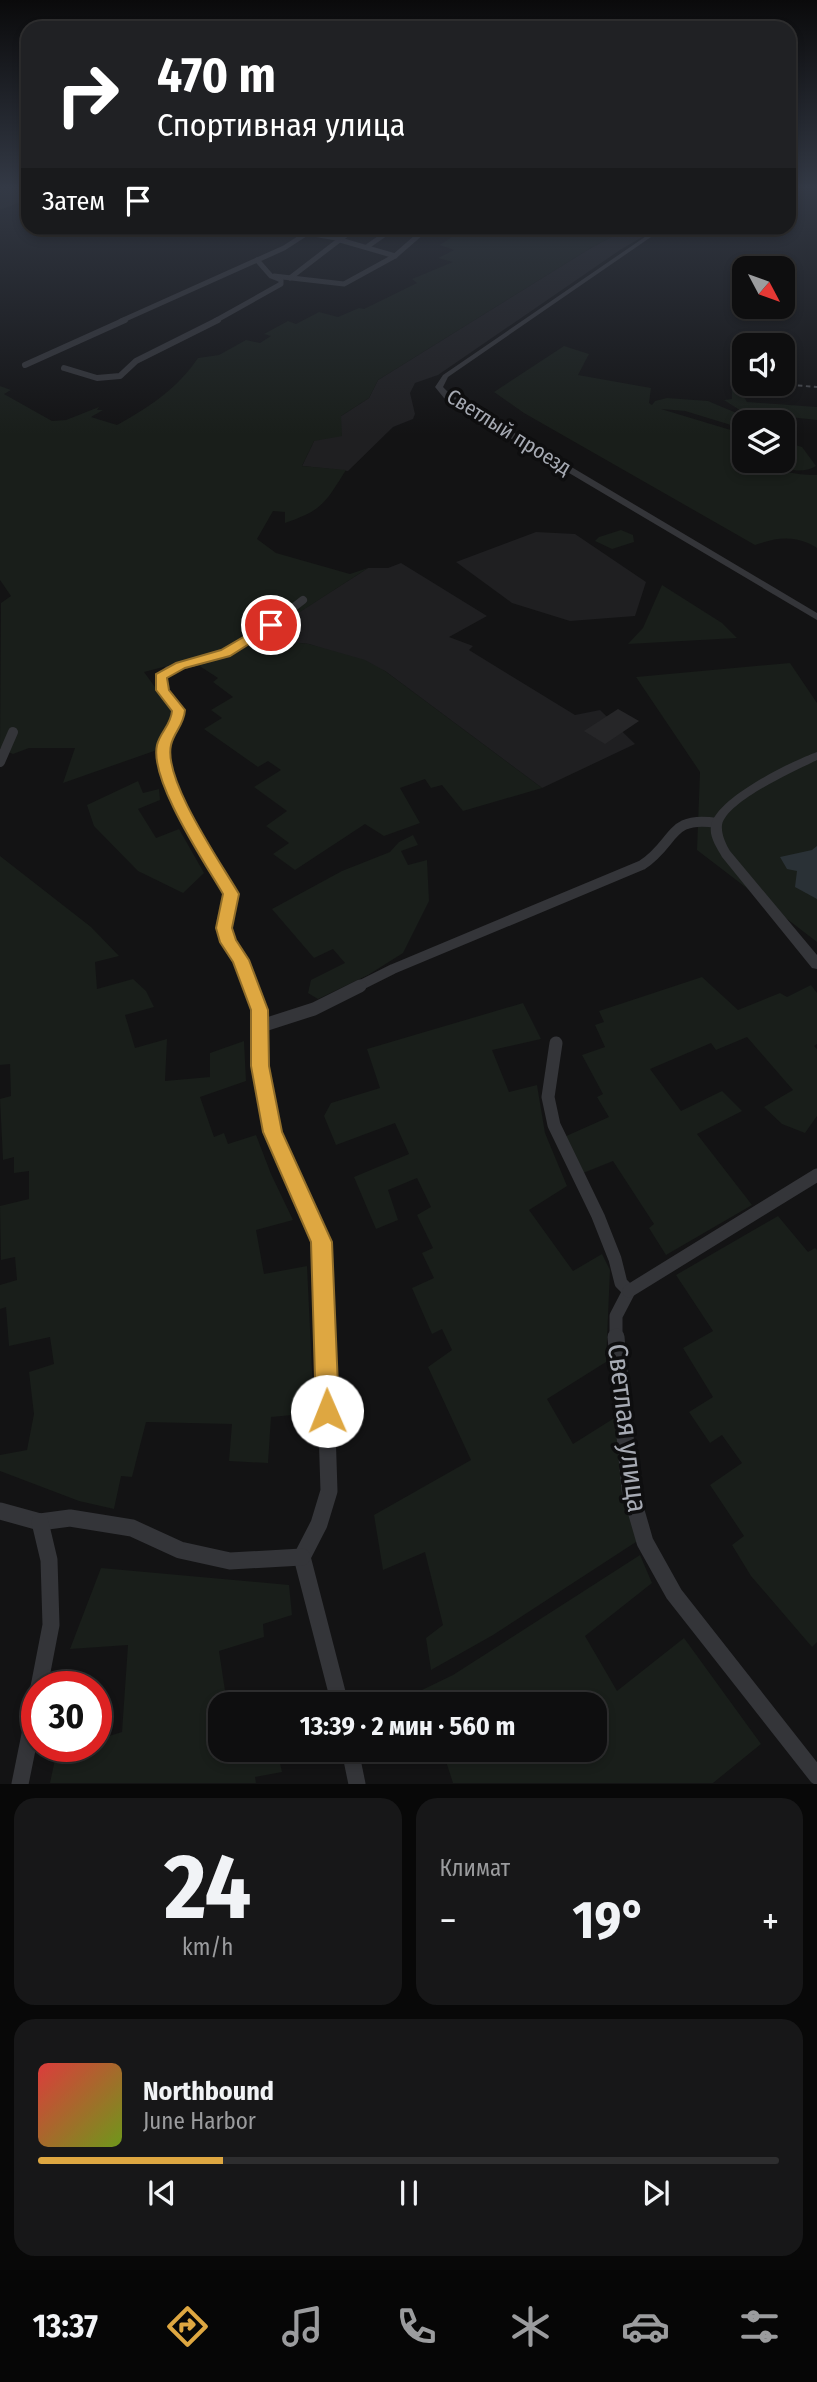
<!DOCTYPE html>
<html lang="ru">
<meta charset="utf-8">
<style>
:root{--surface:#0e0e0f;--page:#171718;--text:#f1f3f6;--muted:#9b9c9e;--line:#2e2e2f;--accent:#dea741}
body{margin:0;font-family:"Fira Sans Condensed",sans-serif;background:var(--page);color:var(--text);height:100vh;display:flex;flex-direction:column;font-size:26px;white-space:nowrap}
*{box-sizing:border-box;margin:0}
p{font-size:23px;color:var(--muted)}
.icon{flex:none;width:38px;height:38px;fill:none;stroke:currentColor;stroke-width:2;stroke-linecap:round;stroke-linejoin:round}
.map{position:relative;height:1784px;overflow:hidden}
.sheet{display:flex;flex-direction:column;gap:14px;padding:14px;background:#080808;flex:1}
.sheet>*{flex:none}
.top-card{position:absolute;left:21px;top:21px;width:775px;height:214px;border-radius:21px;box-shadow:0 4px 10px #0003,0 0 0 2px var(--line);background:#202124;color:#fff;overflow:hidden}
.needle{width:46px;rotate:131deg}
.tools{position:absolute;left:732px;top:256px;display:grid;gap:14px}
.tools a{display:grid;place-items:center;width:63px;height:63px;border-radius:14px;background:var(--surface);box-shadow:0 4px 10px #0003,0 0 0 2px var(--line);font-size:35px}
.speed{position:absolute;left:21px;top:1671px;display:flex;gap:14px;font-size:35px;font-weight:700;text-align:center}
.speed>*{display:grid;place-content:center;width:91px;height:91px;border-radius:50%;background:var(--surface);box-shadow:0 4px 10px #0003,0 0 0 2px var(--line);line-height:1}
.speed .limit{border:10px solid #d22;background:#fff;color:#111}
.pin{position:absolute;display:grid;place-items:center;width:60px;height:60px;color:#fff;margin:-30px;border:4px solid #fff;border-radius:50%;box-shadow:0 2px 7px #0007}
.me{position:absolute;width:77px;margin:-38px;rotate:359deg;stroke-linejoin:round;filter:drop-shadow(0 0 5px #0008)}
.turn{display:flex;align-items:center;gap:24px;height:147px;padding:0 21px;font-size:32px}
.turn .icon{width:91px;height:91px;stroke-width:2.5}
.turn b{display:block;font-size:49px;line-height:60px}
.then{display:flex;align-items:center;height:66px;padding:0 21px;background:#0003;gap:14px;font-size:26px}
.big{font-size:52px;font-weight:700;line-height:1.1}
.sheet .widget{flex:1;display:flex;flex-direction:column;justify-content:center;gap:10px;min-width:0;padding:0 24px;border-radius:21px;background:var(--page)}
.sheet .dial{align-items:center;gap:0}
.dial b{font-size:91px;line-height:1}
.song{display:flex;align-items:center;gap:21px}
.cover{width:84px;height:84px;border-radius:10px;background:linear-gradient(135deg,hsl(0 70% 55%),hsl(80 70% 35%))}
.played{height:7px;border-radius:4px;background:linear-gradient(90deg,var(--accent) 25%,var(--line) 25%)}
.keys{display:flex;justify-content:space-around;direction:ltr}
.heat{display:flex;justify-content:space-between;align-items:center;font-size:38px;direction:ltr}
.sheet .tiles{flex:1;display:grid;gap:14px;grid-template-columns:1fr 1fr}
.widget:last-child{grid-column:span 2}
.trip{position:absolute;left:208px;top:1692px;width:399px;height:70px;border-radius:21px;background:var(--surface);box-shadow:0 4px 10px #0003,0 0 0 2px var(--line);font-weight:700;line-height:70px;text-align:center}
.tabs{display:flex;height:112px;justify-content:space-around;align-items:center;background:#060606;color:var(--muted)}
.tabs .icon{width:49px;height:49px}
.tabs .on{color:var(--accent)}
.tabs b{font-size:32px;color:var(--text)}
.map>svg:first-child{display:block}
.built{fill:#1f1f21}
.green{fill:#191e1a}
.water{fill:#2a3136}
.building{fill:#262628}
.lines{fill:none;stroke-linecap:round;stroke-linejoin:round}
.minor-far5{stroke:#343539;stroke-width:5}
.minor-far4{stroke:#343539;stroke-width:6}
.minor-far3{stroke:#343539;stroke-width:8}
.minor-far2{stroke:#343539;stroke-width:10}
.minor-far1{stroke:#343539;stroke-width:13}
.minor{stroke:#343539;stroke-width:17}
.tertiary{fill:#343539;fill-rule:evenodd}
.rail{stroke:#47494d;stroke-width:2;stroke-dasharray:4.5 3.5;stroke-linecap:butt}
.route{fill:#dea741;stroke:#906d2a;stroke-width:2}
.labels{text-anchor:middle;stroke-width:7;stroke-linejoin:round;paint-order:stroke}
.far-street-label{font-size:21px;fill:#a6aab3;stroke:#0e0e0f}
.near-street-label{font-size:28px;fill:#a6aab3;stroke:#0e0e0f}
</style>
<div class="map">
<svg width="817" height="1784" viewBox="0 0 817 1784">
<rect width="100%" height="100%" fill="#131314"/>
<g class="built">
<polygon points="0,185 28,185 28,199 0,210"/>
<polygon points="626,229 649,233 620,250 438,375 415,383 410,393 415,414 413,419 393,427 348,471 302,466 314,441 341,416 369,398 378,380 589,249"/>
<polygon points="536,532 575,534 646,582 635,616 570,621 512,603 456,562"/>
<polygon points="401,563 487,616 449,637 473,646 469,650 575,715 600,710 635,744 542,788 385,671 309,644 290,642 271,630 368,568 388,568"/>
</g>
<g class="green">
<path d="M465,228H654L647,232L626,229L589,249L378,380L369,398L341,416L342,436L314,441L302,466L346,470C325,503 323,510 285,523V512L273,511L257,539L276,553L350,574L368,568L272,630L290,642L309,644L365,660L385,671L542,788L463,811L442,785L431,788L425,779L400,788L420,823L384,836L365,824L295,870L273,854L289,843L266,826L287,811L254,787L281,770L268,761L258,767L204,729L222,718L211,710L233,697L213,682L218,678L198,665L214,654L144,672L174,713L172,725L157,750L63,783L75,748H29L13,754L0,748L1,603L11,596L0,580V386L11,390L4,394L52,421L66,420L99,407L97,410H103L91,417L117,425C148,408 178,388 198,358L219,355L246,340L260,343L271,336L264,334L288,321L296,324L319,312L338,317L359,308L364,309L417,283L412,279L453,262L438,258L454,250L440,245Z"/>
<path d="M564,346L589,354L578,375L651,388L649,403L652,405L655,401L667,398L708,401L758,422H744V429L685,411L661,409L744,434V449L735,455C758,465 790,476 817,475V548C796,535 778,537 755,545L524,413L494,392Z"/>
<polygon points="732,390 740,390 747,402 817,407 817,420 743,412 724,400 732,399"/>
<path d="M782,441L802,447L816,466C804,474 781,471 771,460H782Z"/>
<polygon points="621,530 633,535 634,542 612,549 595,541 599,537"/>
<polygon points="662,585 722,623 737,638 628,644 643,628"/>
<polygon points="790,663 817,703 817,942 697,850 700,772 636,677"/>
<polygon points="138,781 143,793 159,789 160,800 138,809 156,838 179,829 204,873 183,893 138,871 94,826 87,805"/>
<polygon points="413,835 418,845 401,851 408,865 427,860 429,901 403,953 368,975 318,999 308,993 311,980 345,963 333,949 314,958 272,909 342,871 390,852 399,842"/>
<polygon points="0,856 91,927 119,956 95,962 97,989 133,979 146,991 154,1007 125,1015 135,1048 167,1039 165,1081 210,1077 210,1053 244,1041 246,1081 200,1097 214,1137 224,1133 228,1144 256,1135 271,1174 293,1220 256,1230 264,1274 307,1266 314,1413 271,1417 268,1463 229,1461 232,1424 146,1422 132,1477 121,1476 114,1509 79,1501 0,1471 0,1455 27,1450 34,1414 29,1372 54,1364 50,1337 9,1346 6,1307 0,1309 0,1285 17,1280 15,1257 1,1260 0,1206 29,1199 29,1171 14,1173 14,1157 3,1160 0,1099 11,1096 10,1064 0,1065"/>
<polygon points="702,977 738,1010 780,993 787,997 811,985 817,993 817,1044 814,1046 817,1049 817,1116 805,1133 782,1124 764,1107 793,1090 747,1037 716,1050 711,1043 650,1069 681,1111 722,1091 742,1111 697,1134 752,1205 666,1255 649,1228 654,1224 613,1161 583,1173 564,1137 609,1117 597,1097 603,1094 582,1055 605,1047 595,1025 604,1022 599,1011"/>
<polygon points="523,1003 541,1039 492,1050 509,1092 537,1085 545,1133 567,1186 529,1210 573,1271 602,1254 610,1270 606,1362 547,1399 573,1444 616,1417 639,1540 493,1635 431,1670 426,1638 443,1625 425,1552 383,1570 374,1515 471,1460 428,1367 452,1350 442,1329 432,1334 412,1288 434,1278 422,1253 433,1248 417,1215 431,1207 417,1178 388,1190 398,1220 376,1229 354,1177 409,1154 395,1123 336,1145 324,1116 331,1103 380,1088 367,1049"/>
<polygon points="778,1216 808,1252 815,1248 817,1250 817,1642 812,1647 751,1576 732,1545 744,1536 710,1485 742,1463 722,1435 710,1443 689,1412 713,1397 683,1348 713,1331 676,1275"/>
<polygon points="640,1555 652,1583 585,1636 617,1691 684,1638 761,1744 713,1783 453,1783 443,1752 448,1750 595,1750 595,1704 393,1704 453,1675"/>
<polygon points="101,1568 289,1585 292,1615 263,1624 264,1637 219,1651 227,1704 220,1704 220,1750 277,1750 282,1772 255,1777 256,1783 50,1783 57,1750 71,1747 96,1746 96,1740 122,1732 128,1645 70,1649"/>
</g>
<polygon class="water" points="817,846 817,899 795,887 797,871 787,869 780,857 812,850"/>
<polygon class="building" points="618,709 639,721 605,744 584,731"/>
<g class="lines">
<g class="minor-far5">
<polyline points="308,233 342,239"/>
<polyline points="340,240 395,256"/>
<polyline points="368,246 394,228"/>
<polyline points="274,276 344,284 395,256 427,228"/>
<polyline points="290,278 355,228"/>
<polyline points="121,321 284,248 315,228"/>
<polyline points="215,321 281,284 281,280 271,276 257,260"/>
</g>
<g class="minor-far4">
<polyline points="25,365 125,320"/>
<polyline points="64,368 97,378 120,376 136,361 218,320"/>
</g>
<polyline class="minor-far3" points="178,711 161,686 163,675 168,670 226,653 255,637 303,600"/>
<g class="minor-far2">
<path d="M177,709C178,726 164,738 164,756C165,796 210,860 231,894L224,928L251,987"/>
<polyline points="0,762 13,732"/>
<path d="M357,987L393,969L642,865C676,843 668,815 717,823"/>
</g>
<g class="minor-far1">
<polyline points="250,986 260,1010 260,1066 272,1132 321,1242 324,1339"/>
<polyline points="261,1026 314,1009 360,986"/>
<polyline points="556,1043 548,1097 554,1125 598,1216 615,1259 621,1283 629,1291 616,1316 616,1339"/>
<polyline points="629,1291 817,1175"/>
</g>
<g class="minor">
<polyline points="324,1337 329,1491 319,1524 302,1557 340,1704"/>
<polyline points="616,1337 630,1490 645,1542 674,1594 817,1776"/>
<polyline points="0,1511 40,1522 70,1518 132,1528 180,1550 230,1561 302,1557"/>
<polyline points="39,1687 51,1625 49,1560 40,1522"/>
<polyline points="350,1750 357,1784"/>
<polyline points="20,1784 37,1700"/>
</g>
<g class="tertiary">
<polygon points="658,228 664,228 448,377 443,387 450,394 494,421 817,613 817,620 488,425 444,398 435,387 443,375"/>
<path d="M817,752V760C795,771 727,801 722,825C721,834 726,844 730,851L817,955V969L812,968L722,857C717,848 709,837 711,826C715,798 792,761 817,752Z"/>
</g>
<g class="rail">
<polyline points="736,381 744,381"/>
<polyline points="766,383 817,387"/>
</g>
</g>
<linearGradient id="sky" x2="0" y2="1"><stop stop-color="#0a0a0b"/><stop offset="0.43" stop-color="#333945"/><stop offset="1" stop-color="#333945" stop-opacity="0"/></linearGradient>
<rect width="817" height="435" fill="url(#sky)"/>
<path class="route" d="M271,621L277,625L276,627L230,656L185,668L167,678L169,690L185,710C184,725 174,732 171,745C163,780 221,863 239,894L232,928L236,940L249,960L268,1010L269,1066L282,1132L332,1242L339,1411L335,1419L327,1422L319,1419L316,1411L311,1242L263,1132L251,1066V1010L233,962L220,942L216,928L223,894C205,863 149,780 157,745C160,732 171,725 172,711L156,690V674L176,663L221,650Z"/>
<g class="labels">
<g class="far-street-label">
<text transform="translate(509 432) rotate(32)" y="7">Светлый проезд</text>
</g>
<g class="near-street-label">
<text transform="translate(628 1428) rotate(83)" y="10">Светлая улица</text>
</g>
</g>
</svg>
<div class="tools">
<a><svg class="needle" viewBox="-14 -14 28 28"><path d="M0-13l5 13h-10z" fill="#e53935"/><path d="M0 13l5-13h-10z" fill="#9b9c9e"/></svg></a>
<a><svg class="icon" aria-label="sound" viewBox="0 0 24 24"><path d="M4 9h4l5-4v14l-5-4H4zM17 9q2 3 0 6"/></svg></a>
<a><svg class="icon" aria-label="layers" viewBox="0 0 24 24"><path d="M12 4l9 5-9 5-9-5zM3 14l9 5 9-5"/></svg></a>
</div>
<div class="speed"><div class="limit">30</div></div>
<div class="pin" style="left:271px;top:625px;background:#d93025"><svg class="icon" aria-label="arrive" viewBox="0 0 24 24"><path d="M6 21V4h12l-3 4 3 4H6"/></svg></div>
<svg class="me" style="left:327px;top:1411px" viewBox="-20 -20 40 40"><circle r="19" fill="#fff"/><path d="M0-13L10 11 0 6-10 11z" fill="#dea741"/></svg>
<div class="trip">13:39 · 2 мин · 560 m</div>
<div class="top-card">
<div class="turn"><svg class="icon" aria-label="right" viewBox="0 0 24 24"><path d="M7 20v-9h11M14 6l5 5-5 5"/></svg><div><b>470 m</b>Спортивная улица</div></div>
<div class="then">Затем<svg class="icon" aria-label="arrive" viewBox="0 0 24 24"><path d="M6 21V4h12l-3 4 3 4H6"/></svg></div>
</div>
</div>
<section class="sheet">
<div class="tiles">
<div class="widget dial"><b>24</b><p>km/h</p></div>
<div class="widget"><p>Климат</p>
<div class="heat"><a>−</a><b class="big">19°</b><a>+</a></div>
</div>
<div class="widget">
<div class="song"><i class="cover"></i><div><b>Northbound</b><p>June Harbor</p></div></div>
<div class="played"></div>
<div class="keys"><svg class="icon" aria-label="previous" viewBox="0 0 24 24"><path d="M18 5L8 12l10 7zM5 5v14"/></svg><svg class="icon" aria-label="pause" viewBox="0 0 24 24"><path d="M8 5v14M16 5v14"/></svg><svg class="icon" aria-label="next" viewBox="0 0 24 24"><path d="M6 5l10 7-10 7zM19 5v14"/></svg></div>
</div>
</div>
</section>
<nav class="tabs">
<b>13:37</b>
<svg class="icon on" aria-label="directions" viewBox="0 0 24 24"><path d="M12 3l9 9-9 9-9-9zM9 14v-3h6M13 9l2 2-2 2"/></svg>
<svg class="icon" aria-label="music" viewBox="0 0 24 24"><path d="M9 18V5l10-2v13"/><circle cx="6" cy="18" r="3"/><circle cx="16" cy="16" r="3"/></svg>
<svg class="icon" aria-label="phone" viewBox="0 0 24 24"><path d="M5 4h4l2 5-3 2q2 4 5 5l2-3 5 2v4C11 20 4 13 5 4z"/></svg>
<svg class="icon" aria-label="climate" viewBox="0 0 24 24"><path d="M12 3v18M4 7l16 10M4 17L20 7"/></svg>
<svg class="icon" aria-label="car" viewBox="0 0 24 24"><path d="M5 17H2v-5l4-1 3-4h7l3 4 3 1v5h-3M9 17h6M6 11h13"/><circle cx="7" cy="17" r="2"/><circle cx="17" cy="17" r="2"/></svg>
<svg class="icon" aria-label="filters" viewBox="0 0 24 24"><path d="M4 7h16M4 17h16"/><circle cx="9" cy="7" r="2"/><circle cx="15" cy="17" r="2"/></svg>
</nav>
